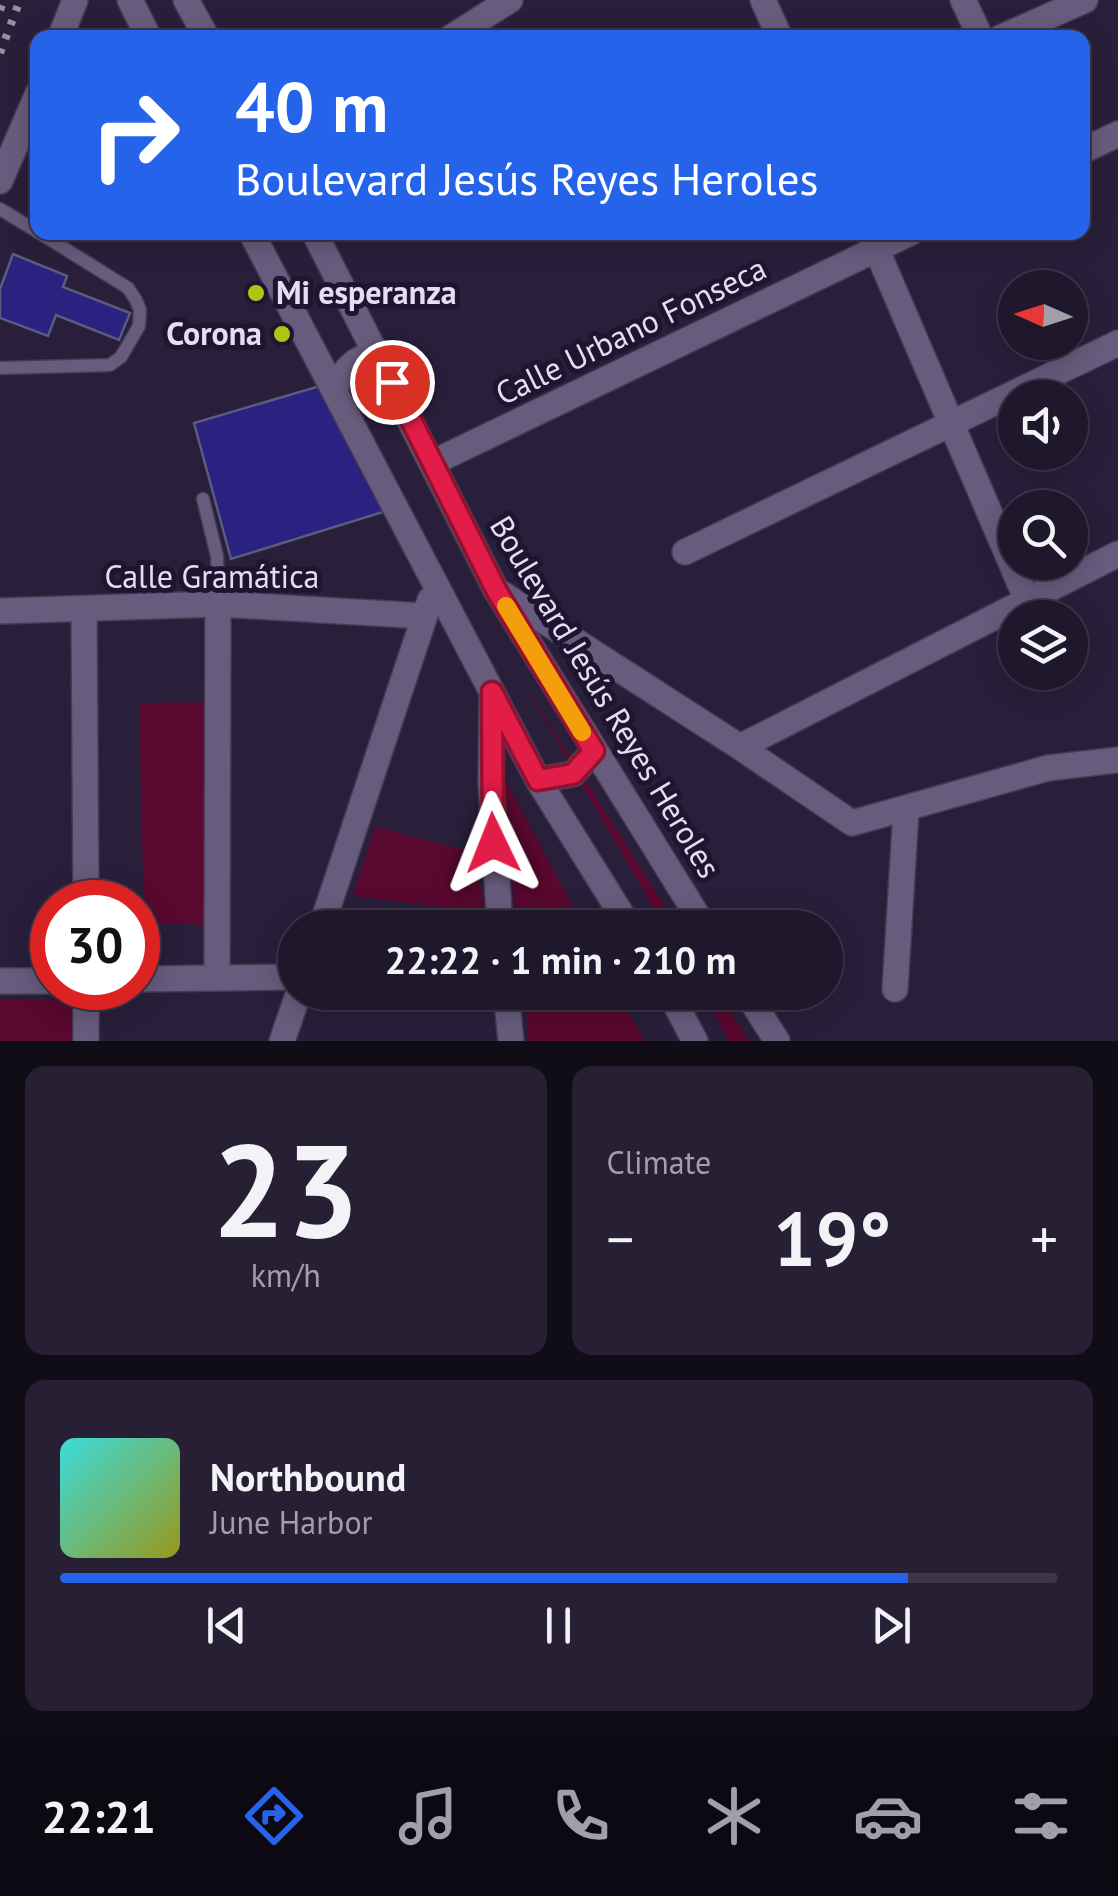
<!DOCTYPE html>
<meta charset="utf-8">
<style>
:root{--surface:#1f172c;--page:#272034;--text:#f1f3f6;--muted:#a19fa9;--line:#3c3648;--accent:#2563eb}
body{margin:0;font-family:"PT Sans",sans-serif;background:var(--page);color:var(--text);height:100vh;display:flex;flex-direction:column;font-size:38px;white-space:nowrap}
*{box-sizing:border-box;margin:0}
p{font-size:32px;color:var(--muted)}
.icon{flex:none;width:55px;height:55px;fill:none;stroke:currentColor;stroke-width:2;stroke-linecap:round;stroke-linejoin:round}
.map{position:relative;height:1041px;overflow:hidden}
.side{display:flex;flex-direction:column;gap:25px;padding:25px;background:#110d18;flex:1}
.side>*{flex:none}
.banner{position:absolute;left:30px;top:30px;width:1060px;height:210px;border-radius:20px;box-shadow:0 5px 25px #0003,0 0 0 2px var(--line);background:#2563eb;color:#fff;overflow:hidden}
.needle{width:65px;rotate:273deg}
.controls{position:absolute;left:998px;top:270px;display:grid;gap:20px}
.controls a{display:grid;place-items:center;width:90px;height:90px;border-radius:50%;background:var(--surface);box-shadow:0 5px 25px #0003,0 0 0 2px var(--line);font-size:50px}
.speed{position:absolute;left:30px;top:880px;display:flex;gap:20px;font-size:50px;font-weight:700;text-align:center}
.speed>*{display:grid;place-content:center;width:130px;height:130px;border-radius:50%;background:var(--surface);box-shadow:0 5px 25px #0003,0 0 0 2px var(--line);line-height:1}
.speed .limit{border:15px solid #d22;background:#fff;color:#111}
.pin{position:absolute;display:grid;place-items:center;width:85px;height:85px;color:#fff;margin:-42px;border:5px solid #fff;border-radius:50%;box-shadow:0 2px 10px #0007}
.me{position:absolute;width:110px;margin:-55px;rotate:358deg;stroke-linejoin:round;filter:drop-shadow(0 0 8px #0008)}
.turn{display:flex;align-items:center;gap:35px;height:210px;padding:0 40px;font-size:45px}
.turn .icon{width:130px;height:130px;stroke-width:2.5}
.turn b{display:block;font-size:70px;line-height:85px}
.big{font-size:75px;font-weight:600;line-height:1.1}
.side .tile{flex:1;display:flex;flex-direction:column;justify-content:center;gap:15px;min-width:0;padding:0 35px;border-radius:20px;background:var(--page)}
.side .dial{align-items:center;gap:0}
.dial b{font-size:130px;line-height:1}
.song{display:flex;align-items:center;gap:30px}
.cover{width:120px;height:120px;border-radius:15px;background:linear-gradient(135deg,hsl(180 70% 55%),hsl(60 70% 35%))}
.played{height:10px;border-radius:5px;background:linear-gradient(90deg,var(--accent) 85%,var(--line) 85%)}
.keys{display:flex;justify-content:space-around;direction:ltr}
.heat{display:flex;justify-content:space-between;align-items:center;font-size:55px;direction:ltr}
.side .tiles{flex:1;display:grid;gap:25px;grid-template-columns:1fr 1fr}
.tile:last-child{grid-column:span 2}
.trip{position:absolute;left:278px;top:910px;width:565px;height:100px;border-radius:50px;background:var(--surface);box-shadow:0 5px 25px #0003,0 0 0 2px var(--line);font-weight:600;line-height:100px;text-align:center}
.dock{display:flex;height:160px;justify-content:space-around;align-items:center;background:#0c0912;color:var(--muted)}
.dock .icon{width:70px;height:70px}
.dock .selected{color:var(--accent)}
.dock b{font-size:45px;color:var(--text)}
.map>svg:first-child{display:block}
.green{fill:#59082f}
.building{fill:#2b2180;stroke:#585c7d;stroke-width:2.5}
.lines{fill:none;stroke-linecap:round;stroke-linejoin:round}
.lane-casing{stroke:#443b53;stroke-width:15}
.street-casing{stroke:#443b53;stroke-width:28}
.secondary-casing{stroke:#443b53;stroke-width:28}
.lane{stroke:#675c7d;stroke-width:12}
.street{stroke:#675c7d;stroke-width:25}
.secondary{stroke:#675c7d;stroke-width:25}
.rail{stroke:#968ea5;stroke-width:8;stroke-dasharray:5 10;stroke-linecap:butt}
.route-casing{stroke:#92132f;stroke-width:25}
.route{stroke:#e11d48;stroke-width:18}
.slow{stroke:#f59e0b;stroke-width:18}
.poi-dot{fill:#acc612;stroke:#1f1531;stroke-width:4}
.labels{text-anchor:middle;stroke-width:10;stroke-linejoin:round;paint-order:stroke}
.poi-label{font-size:32px;font-weight:bold;fill:#e4def2;stroke:#1f1531;text-anchor:start}
.street-label{font-size:32px;fill:#e4def2;stroke:#1f1531}
</style>
<div class="map">
<svg width="1118" height="1041" viewBox="0 0 1118 1041">
<rect width="100%" height="100%" fill="#291f3b"/>
<g class="green">
<polygon points="519,675 678,927 664,927"/>
<polygon points="210,702 215,925 144,923 139,703"/>
<polygon points="502,774 584,927 517,927"/>
<polygon points="375,827 473,852 485,912 353,896"/>
<polygon points="524,993 618,993 644,1041 529,1041"/>
<polygon points="702,993 719,993 749,1041 729,1041"/>
<rect x="0" y="999" width="71" height="42"/>
</g>
<g class="building">
<polygon points="13,254 67,276 63,287 130,313 119,340 56,315 48,336 0,318 0,289"/>
<polygon points="320,386 386,511 231,559 194,423"/>
</g>
<g class="lines">
<g class="lane-casing">
<g id="lane">
<polyline points="0,209 38,232"/>
<polyline points="0,368 110,365 121,357 139,326 140,310 136,300 128,288 38,232"/>
<polyline points="203,499 217,556 218,604"/>
</g>
</g>
<g class="street-casing">
<g id="street">
<polyline points="763,0 780,38"/>
<polyline points="963,0 981,38"/>
<polyline points="450,38 510,0"/>
<polyline points="1000,38 1085,0"/>
<polyline points="1082,151 1118,134"/>
<polyline points="869,232 1027,600"/>
<polyline points="432,463 912,232"/>
<polyline points="685,552 1118,343"/>
<polyline points="496,590 740,747 852,823 1048,768 1118,760"/>
<polyline points="84,609 86,902"/>
<polyline points="0,611 218,604 424,616"/>
<polyline points="492,693 491,783 500,928"/>
<polyline points="740,747 1118,554"/>
<polyline points="321,928 430,600"/>
<polyline points="217,978 218,604"/>
<polyline points="138,979 295,977"/>
<polyline points="0,981 52,981"/>
<polyline points="895,989 906,811"/>
<polyline points="506,992 511,1041"/>
<polyline points="86,1041 86,988"/>
<polyline points="282,1041 299,992"/>
</g>
</g>
<g class="secondary-casing">
<g id="secondary">
<polyline points="130,0 149,38"/>
<polyline points="186,0 207,38"/>
<polyline points="60,38 75,0"/>
<polyline points="0,181 38,93"/>
<polyline points="251,232 538,780 630,928"/>
<polyline points="314,232 496,590 705,928"/>
<path d="M335,387C346,368 355,357 378,354"/>
<polyline points="538,780 573,774 594,751"/>
<polyline points="669,992 695,1041"/>
<polyline points="746,992 777,1041"/>
</g>
</g>
<use href="#lane" class="lane"/>
<use href="#street" class="street"/>
<use href="#secondary" class="secondary"/>
<g class="rail">
<polyline points="0,10 4,0"/>
<polyline points="0,53 20,0"/>
</g>
</g>
<g class="lines">
<g class="route-casing">
<polyline id="route" points="392,382 496,590 594,751 573,774 538,780 492,692 493,843"/>
</g>
<use href="#route" class="route"/>
<polyline class="slow" points="506,606 582,732"/>
</g>
<g class="poi-dot">
<circle cx="256" cy="293" r="10"/>
<circle cx="282" cy="334" r="10"/>
</g>
<g class="labels">
<g class="poi-label">
<text x="276" y="304">Mi esperanza</text>
<text x="262" y="345" text-anchor="end">Corona</text>
</g>
<g class="street-label">
<text transform="translate(631 331) rotate(-26)" y="11">Calle Urbano Fonseca</text>
<text x="212" y="588">Calle Gramática</text>
<text transform="translate(605 697) rotate(59)" y="11">Boulevard Jesús Reyes Heroles</text>
</g>
</g>
</svg>
<div class="controls">
<a><svg class="needle" viewBox="-14 -14 28 28"><path d="M0-13l5 13h-10z" fill="#e53935"/><path d="M0 13l5-13h-10z" fill="#a19fa9"/></svg></a>
<a><svg class="icon" aria-label="sound" viewBox="0 0 24 24"><path d="M4 9h4l5-4v14l-5-4H4zM17 9q2 3 0 6"/></svg></a>
<a><svg class="icon" aria-label="search" viewBox="0 0 24 24"><circle cx="10" cy="10" r="6"/><path d="M15 15l6 6"/></svg></a>
<a><svg class="icon" aria-label="layers" viewBox="0 0 24 24"><path d="M12 4l9 5-9 5-9-5zM3 14l9 5 9-5"/></svg></a>
</div>
<div class="speed"><div class="limit">30</div></div>
<div class="pin" style="left:392px;top:382px;background:#d93025"><svg class="icon" aria-label="arrive" viewBox="0 0 24 24"><path d="M6 21V4h12l-3 4 3 4H6"/></svg></div>
<svg class="me" style="left:493px;top:843px" viewBox="-20 -20 40 40"><path d="M0-17L14 15 0 8-14 15z" fill="#e11d48" stroke="#fff" stroke-width="4"/></svg>
<div class="trip">22:22 · 1 min · 210 m</div>
<div class="banner">
<div class="turn"><svg class="icon" aria-label="right" viewBox="0 0 24 24"><path d="M7 20v-9h11M14 6l5 5-5 5"/></svg><div><b>40 m</b>Boulevard Jesús Reyes Heroles</div></div>
</div>
</div>
<section class="side">
<div class="tiles">
<div class="tile dial"><b>23</b><p>km/h</p></div>
<div class="tile"><p>Climate</p>
<div class="heat"><a>−</a><b class="big">19°</b><a>+</a></div>
</div>
<div class="tile">
<div class="song"><i class="cover"></i><div><b>Northbound</b><p>June Harbor</p></div></div>
<div class="played"></div>
<div class="keys"><svg class="icon" aria-label="previous" viewBox="0 0 24 24"><path d="M18 5L8 12l10 7zM5 5v14"/></svg><svg class="icon" aria-label="pause" viewBox="0 0 24 24"><path d="M8 5v14M16 5v14"/></svg><svg class="icon" aria-label="next" viewBox="0 0 24 24"><path d="M6 5l10 7-10 7zM19 5v14"/></svg></div>
</div>
</div>
</section>
<nav class="dock">
<b>22:21</b>
<svg class="icon selected" aria-label="directions" viewBox="0 0 24 24"><path d="M12 3l9 9-9 9-9-9zM9 14v-3h6M13 9l2 2-2 2"/></svg>
<svg class="icon" aria-label="music" viewBox="0 0 24 24"><path d="M9 18V5l10-2v13"/><circle cx="6" cy="18" r="3"/><circle cx="16" cy="16" r="3"/></svg>
<svg class="icon" aria-label="phone" viewBox="0 0 24 24"><path d="M5 4h4l2 5-3 2q2 4 5 5l2-3 5 2v4C11 20 4 13 5 4z"/></svg>
<svg class="icon" aria-label="climate" viewBox="0 0 24 24"><path d="M12 3v18M4 7l16 10M4 17L20 7"/></svg>
<svg class="icon" aria-label="car" viewBox="0 0 24 24"><path d="M5 17H2v-5l4-1 3-4h7l3 4 3 1v5h-3M9 17h6M6 11h13"/><circle cx="7" cy="17" r="2"/><circle cx="17" cy="17" r="2"/></svg>
<svg class="icon" aria-label="filters" viewBox="0 0 24 24"><path d="M4 7h16M4 17h16"/><circle cx="9" cy="7" r="2"/><circle cx="15" cy="17" r="2"/></svg>
</nav>
